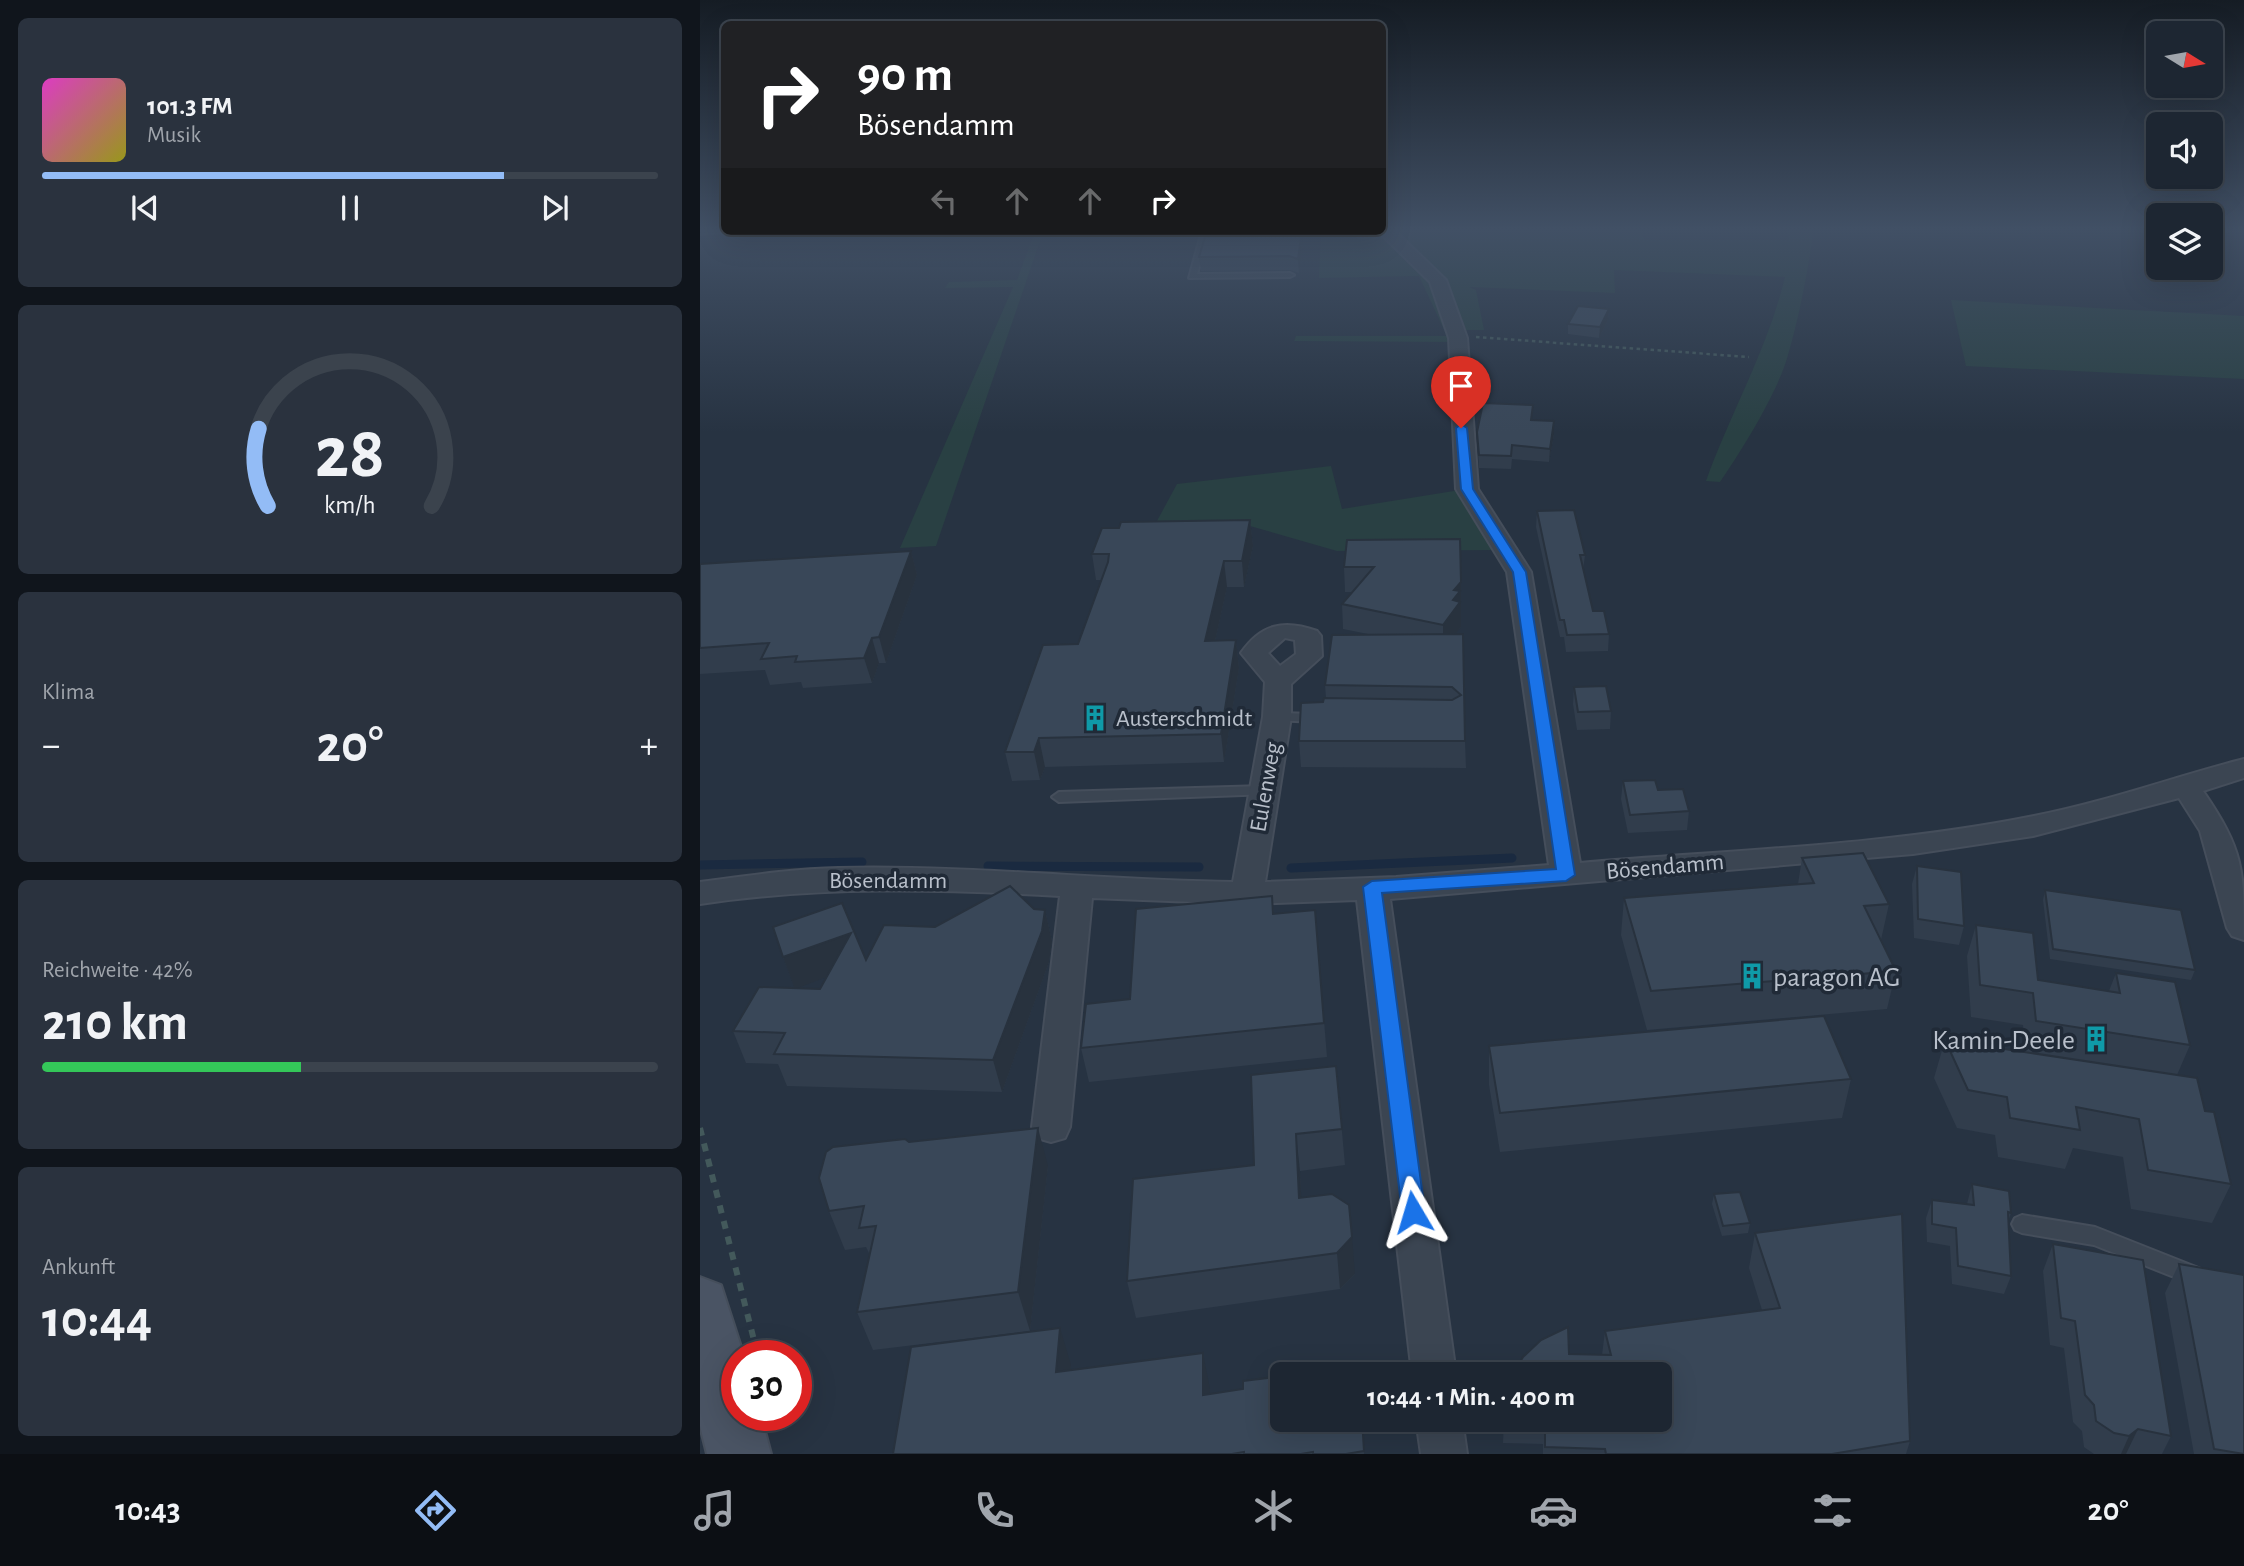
<!DOCTYPE html>
<html lang="de">
<meta charset="utf-8">
<style>
:root{--surface:#1d2632;--page:#2a323e;--text:#f1f3f6;--muted:#a0a5ac;--line:#3b434d;--accent:#93bcf6}
body{margin:0;font-family:"Alegreya Sans",sans-serif;background:var(--page);color:var(--text);height:100vh;display:flex;flex-direction:column;font-size:26px;white-space:nowrap}
*{box-sizing:border-box;margin:0}
p{font-size:23px;color:var(--muted)}
.icon{flex:none;width:38px;height:38px;fill:none;stroke:currentColor;stroke-width:2;stroke-linecap:round;stroke-linejoin:round}
.map{position:relative;flex:1;overflow:hidden}
.drawer{display:flex;flex-direction:column;gap:18px;padding:18px;background:#10151c;width:700px}
.drawer>*{flex:none}
.top-card{position:absolute;left:21px;top:21px;width:665px;height:214px;border-radius:10px;box-shadow:0 7px 28px #0002,0 0 0 2px var(--line);background:#202124;color:#fff;overflow:hidden}
.needle{width:46px;rotate:101deg}
.tools{position:absolute;left:1446px;top:21px;display:grid;gap:14px}
.tools a{display:grid;place-items:center;width:77px;height:77px;border-radius:10px;background:var(--surface);box-shadow:0 7px 28px #0002,0 0 0 2px var(--line);font-size:35px}
.speed{position:absolute;left:21px;top:1340px;display:flex;gap:14px;font-size:35px;font-weight:700;text-align:center}
.speed>*{display:grid;place-content:center;width:91px;height:91px;border-radius:50%;background:var(--surface);box-shadow:0 7px 28px #0002,0 0 0 2px var(--line);line-height:1}
.speed .limit{border:10px solid #d22;background:#fff;color:#111}
.pin{position:absolute;display:grid;place-items:center;width:60px;height:60px;color:#fff;margin:-72px -30px;border-radius:50% 50% 50% 0;rotate:-45deg;box-shadow:0 0 7px #0007}
.pin .icon{rotate:45deg}
.me{position:absolute;width:77px;margin:-38px;rotate:353deg;stroke-linejoin:round;filter:drop-shadow(0 0 5px #0008)}
.turn{display:flex;align-items:center;gap:24px;height:147px;padding:0 21px;font-size:32px}
.turn .icon{width:91px;height:91px;stroke-width:2.5}
.turn b{display:block;font-size:49px;line-height:60px}
.lanes{display:flex;align-items:center;height:66px;padding:0 21px;background:#0003;justify-content:center;gap:35px;direction:ltr}
.lanes .off{opacity:.35}
.big{font-size:52px;font-weight:700;line-height:1.1}
.drawer .widget{flex:1;display:flex;flex-direction:column;justify-content:center;gap:10px;min-width:0;padding:0 24px;border-radius:10px;background:var(--page)}
.drawer .dial{align-items:center;gap:0}
.dial svg{height:182px;overflow:visible;fill:none;stroke:var(--line);stroke-width:7;stroke-linecap:round;text-anchor:middle}
.dial text{fill:var(--text);stroke:none}
.song{display:flex;align-items:center;gap:21px}
.cover{width:84px;height:84px;border-radius:10px;background:linear-gradient(135deg,hsl(310 70% 55%),hsl(60 70% 35%))}
.played{height:7px;border-radius:4px;background:linear-gradient(90deg,var(--accent) 75%,var(--line) 75%)}
.keys{display:flex;justify-content:space-around;direction:ltr}
.heat{display:flex;justify-content:space-between;align-items:center;font-size:38px;direction:ltr}
.charge{height:10px;border-radius:5px;background:linear-gradient(90deg,#34c759 42%,var(--line) 0)}
.trip{position:absolute;left:570px;top:1362px;width:402px;height:70px;border-radius:10px;background:var(--surface);box-shadow:0 7px 28px #0002,0 0 0 2px var(--line);font-weight:700;line-height:70px;text-align:center}
.tab-bar{display:flex;height:112px;justify-content:space-around;align-items:center;background:#0c0f14;color:var(--muted)}
.tab-bar .icon{width:49px;height:49px}
.tab-bar .on{color:var(--accent)}
.tab-bar b{font-size:32px;color:var(--text)}
main{display:flex;flex:1;min-height:0}
.map>svg:first-child{display:block}
.green{fill:#294043}
.lines{fill:none;stroke-linecap:round;stroke-linejoin:round}
.stream{stroke:#1a2a40;stroke-width:9}
.lane-casing{stroke:#454e5b;stroke-width:4}
.street-casing{stroke:#454e5b;stroke-width:4}
.secondary-casing{stroke:#454e5b;stroke-width:4}
.path-far1{stroke:#43595b;stroke-width:2.5;stroke-dasharray:3.5 3.5;stroke-linecap:butt}
.path{stroke:#43595b;stroke-width:6;stroke-dasharray:8 8;stroke-linecap:butt}
.lane{fill:#3b4552;fill-rule:evenodd}
.street{fill:#3b4552;fill-rule:evenodd}
.secondary{fill:#4a5464;fill-rule:evenodd}
.wall{fill:#313d4c;fill-rule:evenodd}
.shaded-wall{fill:#28323e}
.building{fill:#394758;stroke:#28323e;stroke-width:2}
.route{fill:#1a73e8;stroke:#114b97;stroke-width:2}
.labels{text-anchor:middle;stroke-width:7;stroke-linejoin:round;paint-order:stroke}
.poi-label{font-size:24px;fill:#b9c0cb;stroke:#202a37;text-anchor:start}
.street-label{font-size:24px;fill:#b9c0cb;stroke:#202a37}
.near-poi-label{font-size:28px;fill:#b9c0cb;stroke:#202a37;text-anchor:start}
</style>
<main>
<section class="drawer">
<div class="widget">
<div class="song"><i class="cover"></i><div><b>101.3 FM</b><p>Musik</p></div></div>
<div class="played"></div>
<div class="keys"><svg class="icon" aria-label="previous" viewBox="0 0 24 24"><path d="M18 5L8 12l10 7zM5 5v14"/></svg><svg class="icon" aria-label="pause" viewBox="0 0 24 24"><path d="M8 5v14M16 5v14"/></svg><svg class="icon" aria-label="next" viewBox="0 0 24 24"><path d="M6 5l10 7-10 7zM19 5v14"/></svg></div>
</div>
<div class="widget dial"><svg viewBox="0 0 100 80">
<path d="M14 69A42 42 0 1 1 86 69"/>
<path d="M14 69A42 42 0 0 1 10 35" stroke="#93bcf6"/>
<text x="50" y="56" font-size="32" font-weight="700">28</text>
<text x="50" y="72" font-size="11">km/h</text>
</svg></div>
<div class="widget"><p>Klima</p>
<div class="heat"><a>−</a><b class="big">20°</b><a>+</a></div>
</div>
<div class="widget"><p>Reichweite · 42%</p><b class="big">210 km</b><div class="charge"></div></div>
<div class="widget"><p>Ankunft</p><b class="big">10:44</b></div>
</section>
<div class="map">
<svg width="1544" height="1454" viewBox="0 0 1544 1454">
<rect width="100%" height="100%" fill="#273342"/>
<g class="green">
<path d="M688,228H938L945,240H1089L1087,228H1114C1108,270 1100,314 1088,355C1078,392 1042,450 1020,482L1006,481C1031,412 1068,348 1085,277L914,270L915,293L769,287L776,290L784,330H760L743,280Z"/>
<polygon points="0,230 24,231 299,231 0,235"/>
<polygon points="335,231 355,231 343,232 236,546 200,548 313,287 245,288 249,282 317,280"/>
<polygon points="621,231 681,231 735,281 751,337 748,342 594,341 596,336 747,336 719,276 619,278"/>
<polygon points="1251,300 1544,316 1544,379 1266,366"/>
<polygon points="631,466 642,509 760,490 801,550 637,551 543,524 451,532 477,484"/>
</g>
<g class="lines">
<g class="stream">
<polyline points="0,865 162,862"/>
<polyline points="288,866 499,867"/>
<polyline points="591,868 812,858"/>
</g>
<g class="lane-casing">
<g id="lane">
<polygon points="502,231 510,231 497,274 590,273 594,275 590,277 489,278"/>
<polygon points="577,713 618,714 625,718 618,722 572,720 570,717 572,714"/>
<polygon points="564,786 569,788 571,791 569,794 359,802 352,797 359,792"/>
<polygon points="1322,1215 1395,1227 1501,1269 1505,1276 1501,1283 1494,1285 1394,1245 1322,1233 1315,1230 1312,1224 1315,1218"/>
</g>
</g>
<g class="street-casing">
<g id="street">
<polygon points="0,228 24,228 24,231 30,231 0,234"/>
<path d="M682,228H692L746,280L767,338L778,489L831,572L880,863C1031,850 1185,846 1334,816C1406,802 1474,777 1544,759V778L1503,791C1544,851 1544,869 1544,940L1532,936L1527,928L1500,831L1479,798L1333,836L1213,854L690,899L756,1374H712L657,900L546,904L392,898L370,1127L365,1138L351,1142L337,1138L332,1127L360,896C239,889 121,886 0,904V882C46,876 92,869 138,868C270,865 401,880 533,882L563,717L565,682L541,653C561,624 584,619 617,631L621,636L622,656L591,684V717L565,882L696,877L849,865L807,572L756,489L749,338L730,282L678,231ZM585,638L595,640L596,654L580,666L568,653Z"/>
<polygon points="716,1419 762,1419 767,1454 721,1454"/>
</g>
</g>
<g class="secondary-casing">
<polygon id="secondary" points="0,1277 21,1285 44,1356 37,1356 37,1416 61,1416 71,1454 7,1454 0,1426"/>
</g>
<polyline class="path-far1" points="776,337 1049,357"/>
<polyline class="path" points="0,1128 58,1356"/>
<use href="#lane" class="lane"/>
<use href="#street" class="street"/>
<use href="#secondary" class="secondary"/>
</g>
<g class="wall">
<polygon points="605,231 599,273 590,270 501,271 499,257 561,236"/>
<polygon points="909,309 908,320 899,338 868,334 868,324"/>
<polygon points="832,420 854,434 849,462 812,459 811,469 779,468 777,432"/>
<polygon points="837,511 885,555 883,571 893,611 909,634 908,651 866,652 864,637 860,637 836,527"/>
<polygon points="550,520 553,546 544,587 527,587 515,641 536,640 539,668 524,762 345,767 340,780 312,781 305,752 378,644 402,580 396,580 392,554 419,528"/>
<polygon points="647,540 761,582 761,627 755,634 765,741 766,768 601,767 599,741 626,698 625,685 673,635 643,629 642,604 652,592 645,592 644,567"/>
<polygon points="211,551 217,575 186,663 179,663 172,683 103,688 101,682 70,685 65,670 0,674 0,564"/>
<polygon points="874,687 911,711 910,729 877,730 873,704"/>
<polygon points="923,781 989,811 987,830 928,833 921,799"/>
<polygon points="1102,858 1189,904 1181,940 1196,971 1187,1009 947,1030 921,935 924,898 1098,884"/>
<polygon points="1217,866 1264,926 1259,945 1214,938 1212,884"/>
<polygon points="1345,890 1495,970 1491,980 1350,959 1343,900"/>
<polygon points="572,896 574,914 615,910 627,1057 389,1082 381,1048 430,999"/>
<path d="M334,909L345,910L352,941L349,962L302,1092L87,1086L78,1064L46,1063L33,1031L95,988L83,957L166,960ZM126,977L120,989L95,988Z"/>
<polygon points="1276,925 1338,980 1409,991 1416,973 1490,1045 1477,1075 1505,1111 1531,1184 1512,1223 1431,1209 1423,1157 1373,1148 1365,1169 1298,1157 1295,1135 1257,1128 1234,1078 1245,1040 1325,1052 1323,1025 1271,1017 1267,956"/>
<polygon points="789,1046 1151,1079 1142,1118 800,1152 789,1085"/>
<polygon points="636,1066 645,1165 600,1171 601,1198 655,1274 640,1289 436,1318 427,1281 554,1165"/>
<polygon points="209,1142 348,1166 330,1331 173,1350 157,1312 170,1255 166,1247 145,1250 129,1211"/>
<polygon points="1272,1184 1311,1213 1308,1222 1311,1276 1304,1294 1252,1284 1250,1246 1227,1242 1226,1218 1232,1200 1267,1204"/>
<polygon points="1014,1194 1050,1223 1048,1233 1022,1236 1012,1204"/>
<polygon points="1055,1233 1210,1441 1206,1454 843,1454 843,1444 803,1443 804,1419 961,1419 902,1355 905,1331 1062,1310 1049,1268"/>
<polygon points="1353,1244 1471,1436 1462,1454 1394,1454 1384,1447 1382,1431 1373,1422 1364,1348 1350,1345 1343,1271"/>
<polygon points="1479,1264 1544,1454 1494,1454 1465,1293"/>
<polygon points="371,1365 370,1370 510,1389 510,1394 543,1389 583,1419 662,1419 664,1454 193,1454"/>
</g>
<g class="shaded-wall">
<polygon points="602,231 605,231 599,273 598,259"/>
<polygon points="909,309 908,320 899,338 900,327"/>
<polygon points="854,421 854,434 849,462 850,449"/>
<polygon points="550,520 553,546 544,587 542,561"/>
<polygon points="211,551 217,575 186,663 179,637"/>
<polygon points="524,561 527,587 509,668 505,641"/>
<polygon points="761,582 761,627 743,650 743,625 754,590"/>
<polygon points="172,638 179,663 172,683 164,658"/>
<polygon points="536,640 539,668 524,762 521,734"/>
<polygon points="339,738 345,767 340,780 334,752"/>
<polygon points="345,910 352,941 349,962 302,1092 293,1060"/>
<polygon points="151,933 161,964 95,989 83,957"/>
<polygon points="338,1128 348,1166 330,1331 318,1292"/>
<polygon points="596,1134 600,1171 603,1235 599,1198"/>
<polygon points="652,1237 655,1274 640,1289 637,1253"/>
<polygon points="360,1328 371,1365 367,1408 356,1372"/>
<polygon points="503,1353 510,1389 510,1431 503,1395"/>
<polygon points="1438,1429 1426,1454 1421,1454 1429,1436"/>
</g>
<g class="building">
<polygon points="562,231 602,231 598,259 589,256 499,257 505,237 561,236"/>
<polygon points="878,306 909,309 900,327 868,324"/>
<polygon points="783,403 833,405 831,420 854,421 850,449 812,445 811,456 779,455 777,432"/>
<polygon points="874,510 885,555 880,555 893,611 904,611 909,634 867,635 864,620 860,620 837,511"/>
<polygon points="550,520 542,561 524,561 505,641 536,640 521,734 339,738 334,752 305,752 343,645 378,644 408,562 409,554 392,554 402,528 419,528 421,522"/>
<polygon points="760,539 761,582 754,590 760,591 753,600 760,602 743,625 642,604 674,567 644,567 647,540"/>
<polygon points="211,551 179,637 172,638 164,658 95,662 97,656 61,659 69,643 0,648 0,564"/>
<polygon points="763,634 765,741 599,741 601,703 623,702 624,698 752,700 761,695 752,687 625,685 632,635"/>
<polygon points="906,686 911,711 878,712 874,687"/>
<polygon points="955,780 958,790 983,789 989,811 930,815 923,781"/>
<polygon points="1163,853 1189,904 1164,906 1196,971 951,991 924,898 1114,883 1102,858"/>
<polygon points="1217,866 1261,872 1264,926 1218,919"/>
<polygon points="310,886 334,909 345,910 342,931 293,1060 74,1054 85,1033 33,1031 59,987 120,989 151,933 83,957 73,927 142,903 166,960 184,925 235,927"/>
<polygon points="1345,890 1481,910 1495,970 1353,949"/>
<polygon points="572,896 573,914 615,910 624,1023 381,1048 386,1004 430,999 436,909"/>
<polygon points="1276,925 1333,933 1338,980 1420,993 1416,973 1475,982 1490,1045 1336,1021 1333,993 1280,985"/>
<polygon points="1124,1016 1151,1079 800,1113 789,1046"/>
<polygon points="1245,1040 1497,1078 1505,1111 1514,1112 1531,1184 1448,1170 1439,1119 1376,1107 1380,1130 1310,1118 1307,1097 1268,1090"/>
<polygon points="636,1066 642,1129 596,1134 599,1198 632,1194 649,1205 652,1237 637,1253 427,1281 433,1179 554,1165 551,1075"/>
<polygon points="338,1128 318,1292 157,1312 176,1226 159,1228 164,1206 129,1211 119,1178 126,1152 133,1147 205,1139 209,1142"/>
<polygon points="1272,1184 1309,1191 1311,1213 1308,1212 1311,1276 1258,1266 1256,1228 1232,1224 1232,1200 1274,1205"/>
<polygon points="1040,1192 1050,1223 1023,1226 1014,1194"/>
<polygon points="1202,1214 1210,1441 1132,1454 906,1454 905,1449 845,1447 845,1419 961,1419 961,1374 813,1374 823,1357 841,1340 868,1327 869,1354 911,1355 905,1331 1080,1308 1055,1233"/>
<polygon points="1353,1244 1443,1260 1471,1436 1438,1429 1429,1436 1414,1433 1396,1421 1394,1405 1385,1395 1375,1321 1361,1318"/>
<polygon points="1479,1264 1544,1275 1544,1454 1514,1449"/>
<polygon points="360,1328 356,1372 503,1353 503,1395 543,1389 543,1381 583,1376 583,1419 662,1419 664,1451 646,1454 613,1454 613,1452 601,1454 544,1454 544,1452 532,1454 193,1454 211,1347"/>
</g>
<linearGradient id="sky" x2="0" y2="1"><stop stop-color="#151c24"/><stop offset="0.53" stop-color="#415065"/><stop offset="1" stop-color="#415065" stop-opacity="0"/></linearGradient>
<rect width="1544" height="432" fill="url(#sky)"/>
<polygon class="route" points="761,424 767,428 773,489 826,572 875,875 866,881 682,893 725,1212 721,1218 713,1221 705,1218 702,1212 663,887 672,881 856,869 813,572 761,489 756,428"/>
<defs>
<g id="building-bare" transform="scale(2.1)"><path d="M-4-6H4V6H1V3H-1V6H-4ZM-2.5-4.3h1.7v1.8h-1.7ZM.8-4.3h1.7v1.8H.8ZM-2.5-1h1.7V.8h-1.7ZM.8-1h1.7V.8H.8Z" fill="#0f9aa8" stroke="#202a37" stroke-width="2.5" paint-order="stroke"/></g>
</defs>
<g fill-rule="evenodd">
<use href="#building-bare" x="395" y="718"/>
<use href="#building-bare" x="1052" y="976"/>
<use href="#building-bare" x="1396" y="1039"/>
</g>
<g class="labels">
<g class="poi-label">
<text x="416" y="726">Austerschmidt</text>
</g>
<g class="street-label">
<text transform="translate(565 787) rotate(-80)" y="8">Eulenweg</text>
<text transform="translate(965 866) rotate(-5)" y="8">Bösendamm</text>
<text x="188" y="888">Bösendamm</text>
</g>
<g class="near-poi-label">
<text x="1073" y="986">paragon AG</text>
<text x="1375" y="1049" text-anchor="end">Kamin-Deele</text>
</g>
</g>
</svg>
<div class="tools">
<a><svg class="needle" viewBox="-14 -14 28 28"><path d="M0-13l5 13h-10z" fill="#e53935"/><path d="M0 13l5-13h-10z" fill="#a0a5ac"/></svg></a>
<a><svg class="icon" aria-label="sound" viewBox="0 0 24 24"><path d="M4 9h4l5-4v14l-5-4H4zM17 9q2 3 0 6"/></svg></a>
<a><svg class="icon" aria-label="layers" viewBox="0 0 24 24"><path d="M12 4l9 5-9 5-9-5zM3 14l9 5 9-5"/></svg></a>
</div>
<div class="speed"><div class="limit">30</div></div>
<div class="pin" style="left:761px;top:428px;background:#d93025"><svg class="icon" aria-label="arrive" viewBox="0 0 24 24"><path d="M6 21V4h12l-3 4 3 4H6"/></svg></div>
<svg class="me" style="left:713px;top:1212px" viewBox="-20 -20 40 40"><path d="M0-17L14 15 0 8-14 15z" fill="#1a73e8" stroke="#fff" stroke-width="4"/></svg>
<div class="trip">10:44 · 1 Min. · 400 m</div>
<div class="top-card">
<div class="turn"><svg class="icon" aria-label="right" viewBox="0 0 24 24"><path d="M7 20v-9h11M14 6l5 5-5 5"/></svg><div><b>90 m</b>Bösendamm</div></div>
<div class="lanes"><svg class="icon off" aria-label="left" viewBox="0 0 24 24"><path d="M17 20v-9H6M10 6l-5 5 5 5"/></svg><svg class="icon off" aria-label="ahead" viewBox="0 0 24 24"><path d="M12 20V5M6 11l6-6 6 6"/></svg><svg class="icon off" aria-label="ahead" viewBox="0 0 24 24"><path d="M12 20V5M6 11l6-6 6 6"/></svg><svg class="icon" aria-label="right" viewBox="0 0 24 24"><path d="M7 20v-9h11M14 6l5 5-5 5"/></svg></div>
</div>
</div>
</main>
<nav class="tab-bar">
<b>10:43</b>
<svg class="icon on" aria-label="directions" viewBox="0 0 24 24"><path d="M12 3l9 9-9 9-9-9zM9 14v-3h6M13 9l2 2-2 2"/></svg>
<svg class="icon" aria-label="music" viewBox="0 0 24 24"><path d="M9 18V5l10-2v13"/><circle cx="6" cy="18" r="3"/><circle cx="16" cy="16" r="3"/></svg>
<svg class="icon" aria-label="phone" viewBox="0 0 24 24"><path d="M5 4h4l2 5-3 2q2 4 5 5l2-3 5 2v4C11 20 4 13 5 4z"/></svg>
<svg class="icon" aria-label="climate" viewBox="0 0 24 24"><path d="M12 3v18M4 7l16 10M4 17L20 7"/></svg>
<svg class="icon" aria-label="car" viewBox="0 0 24 24"><path d="M5 17H2v-5l4-1 3-4h7l3 4 3 1v5h-3M9 17h6M6 11h13"/><circle cx="7" cy="17" r="2"/><circle cx="17" cy="17" r="2"/></svg>
<svg class="icon" aria-label="filters" viewBox="0 0 24 24"><path d="M4 7h16M4 17h16"/><circle cx="9" cy="7" r="2"/><circle cx="15" cy="17" r="2"/></svg>
<b>20°</b>
</nav>
